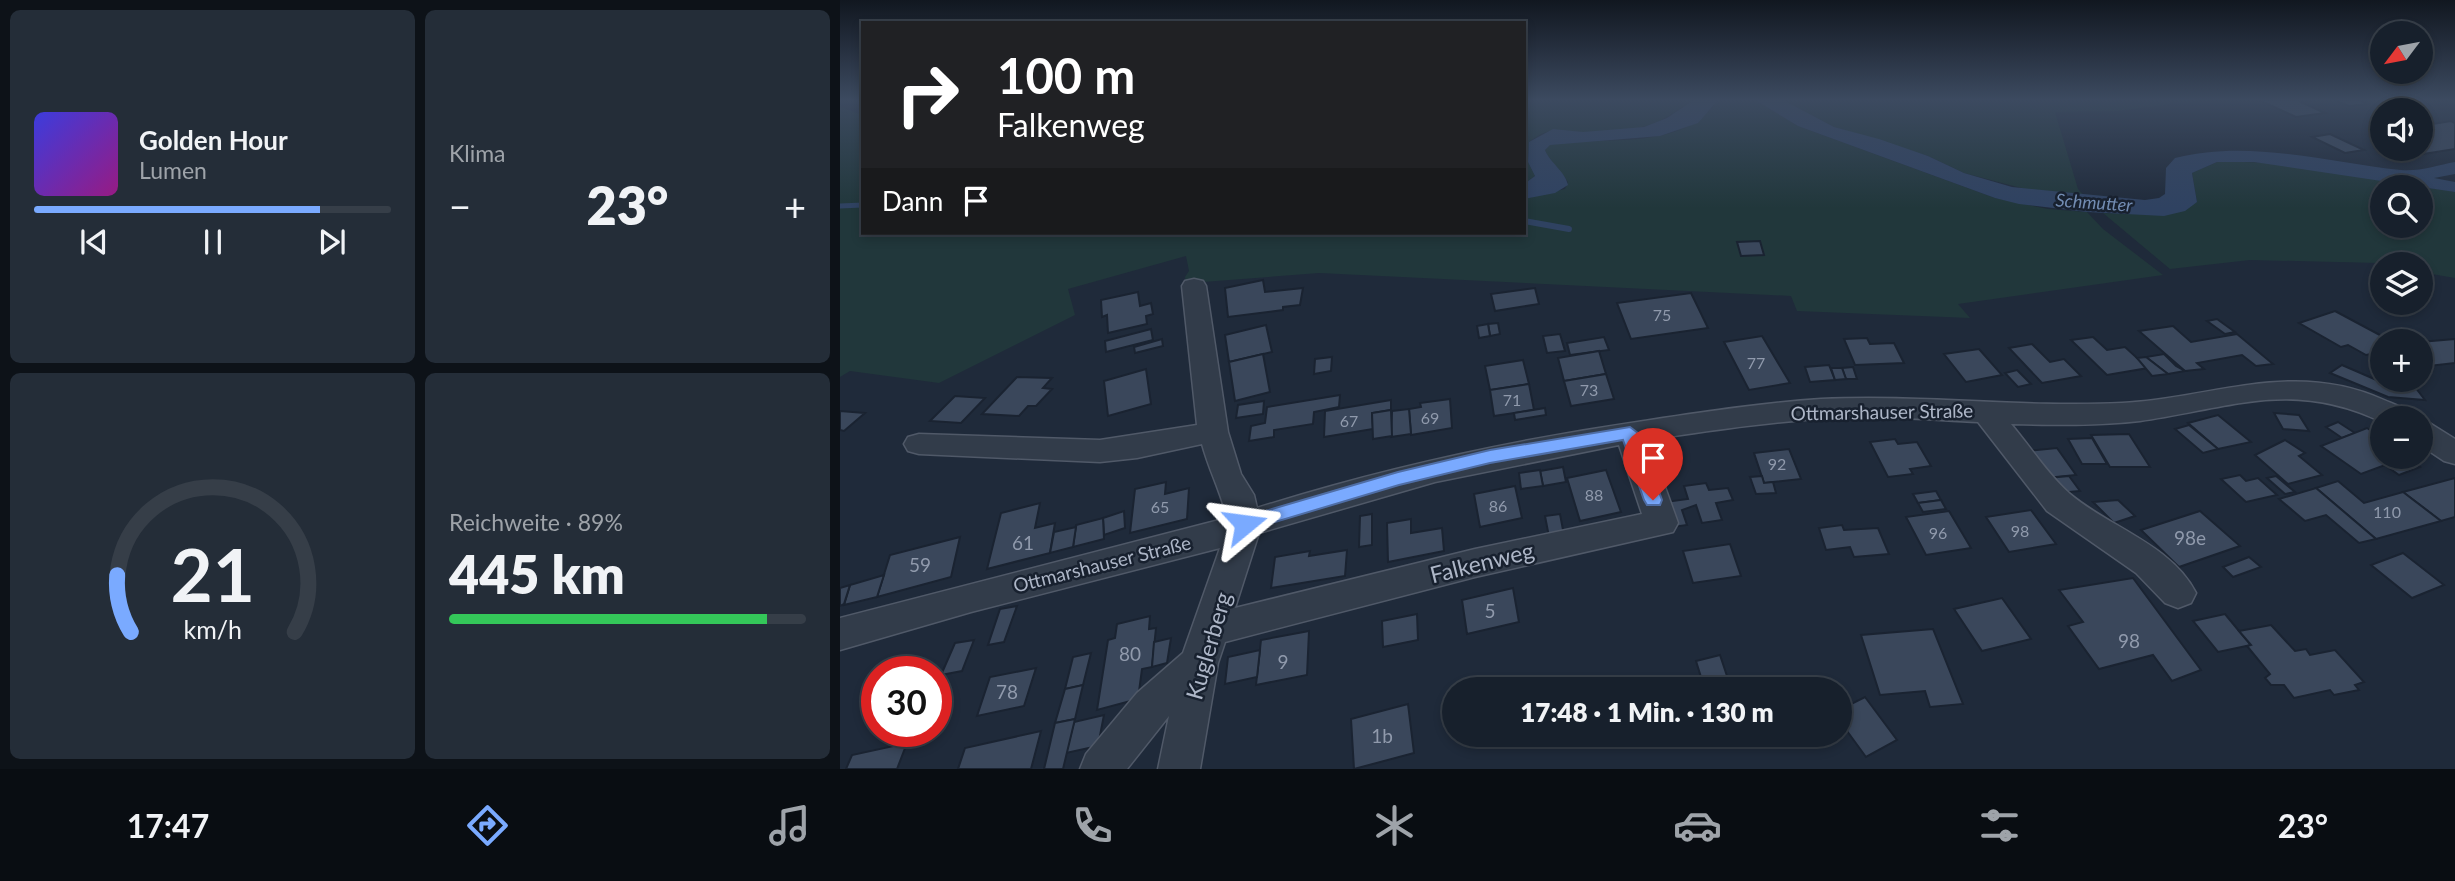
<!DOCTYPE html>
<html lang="de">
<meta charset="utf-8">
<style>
:root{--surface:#17202c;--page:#242d38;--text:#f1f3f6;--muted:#9ea3a9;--line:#363e48;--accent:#7aaaff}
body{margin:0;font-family:Lato,sans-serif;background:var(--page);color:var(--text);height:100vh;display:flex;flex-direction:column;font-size:26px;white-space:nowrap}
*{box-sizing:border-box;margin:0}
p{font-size:23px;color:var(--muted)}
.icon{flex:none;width:38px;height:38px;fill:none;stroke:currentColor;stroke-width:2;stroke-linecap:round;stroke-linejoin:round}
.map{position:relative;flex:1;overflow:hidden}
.panel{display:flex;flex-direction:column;gap:10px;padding:10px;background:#0d1218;width:840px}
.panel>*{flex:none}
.guide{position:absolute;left:21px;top:21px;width:665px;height:214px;border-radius:0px;box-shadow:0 4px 10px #0003,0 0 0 2px var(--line);background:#202124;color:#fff;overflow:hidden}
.needle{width:46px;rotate:238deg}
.buttons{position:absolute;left:1530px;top:21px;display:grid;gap:14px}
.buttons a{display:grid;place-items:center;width:63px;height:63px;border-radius:50%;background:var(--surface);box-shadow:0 4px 10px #0003,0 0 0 2px var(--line);font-size:35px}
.speed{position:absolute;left:21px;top:656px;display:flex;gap:14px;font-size:35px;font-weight:700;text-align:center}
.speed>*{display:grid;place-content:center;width:91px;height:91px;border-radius:50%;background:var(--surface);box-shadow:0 4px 10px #0003,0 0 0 2px var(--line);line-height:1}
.speed .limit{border:10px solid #d22;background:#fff;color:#111}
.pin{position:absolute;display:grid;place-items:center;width:60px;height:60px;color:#fff;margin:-72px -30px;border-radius:50% 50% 50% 0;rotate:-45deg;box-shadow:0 0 7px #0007}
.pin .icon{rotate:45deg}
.me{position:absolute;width:77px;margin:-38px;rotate:74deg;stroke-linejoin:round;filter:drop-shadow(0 0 5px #0008)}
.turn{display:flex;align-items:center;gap:24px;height:147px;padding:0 21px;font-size:32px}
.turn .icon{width:91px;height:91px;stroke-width:2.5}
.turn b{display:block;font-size:49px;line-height:60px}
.then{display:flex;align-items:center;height:66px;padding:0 21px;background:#0003;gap:14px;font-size:26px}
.big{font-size:52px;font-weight:800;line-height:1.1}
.panel .widget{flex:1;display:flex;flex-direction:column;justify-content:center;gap:10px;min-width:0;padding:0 24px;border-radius:10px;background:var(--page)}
.panel .dial{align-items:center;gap:0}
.dial svg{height:182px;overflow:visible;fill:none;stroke:var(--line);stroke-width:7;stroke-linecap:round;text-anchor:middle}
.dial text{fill:var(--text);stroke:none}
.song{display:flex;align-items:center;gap:21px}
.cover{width:84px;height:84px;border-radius:10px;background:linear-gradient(135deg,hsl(240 70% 55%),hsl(310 70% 35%))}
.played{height:7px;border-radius:4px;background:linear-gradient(90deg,var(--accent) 80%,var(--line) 80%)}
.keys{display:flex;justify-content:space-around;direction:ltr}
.heat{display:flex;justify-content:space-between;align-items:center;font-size:38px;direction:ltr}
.charge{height:10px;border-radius:5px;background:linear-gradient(90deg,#34c759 89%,var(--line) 0)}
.panel .tiles{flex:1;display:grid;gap:10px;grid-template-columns:repeat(2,1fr)}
.trip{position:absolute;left:602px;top:677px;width:410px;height:70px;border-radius:35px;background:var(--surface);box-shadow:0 4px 10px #0003,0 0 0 2px var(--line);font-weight:800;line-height:70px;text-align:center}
.menu{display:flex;height:112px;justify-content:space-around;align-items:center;background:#090d12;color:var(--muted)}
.menu .icon{width:49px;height:49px}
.menu .selected{color:var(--accent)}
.menu b{font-size:32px;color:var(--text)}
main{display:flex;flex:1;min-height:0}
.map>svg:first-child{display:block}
.green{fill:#21373b;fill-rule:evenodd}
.water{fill:#2f4261}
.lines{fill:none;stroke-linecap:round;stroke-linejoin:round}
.stream-far1{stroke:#2f4261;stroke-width:5}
.stream{stroke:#2f4261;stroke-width:6}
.building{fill:#3a475b;stroke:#1a2331;stroke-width:2}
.minor-casing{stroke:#505968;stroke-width:3}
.minor{fill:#323c4a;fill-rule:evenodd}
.route{fill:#7aaaff;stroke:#4f6ea6;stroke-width:2}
.labels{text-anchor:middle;stroke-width:5;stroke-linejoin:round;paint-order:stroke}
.number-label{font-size:16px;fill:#909aac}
.far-water-label{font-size:18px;font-style:italic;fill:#728cb2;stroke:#18212f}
.street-label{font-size:19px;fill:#adb6c7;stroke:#18212f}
.near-number-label{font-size:19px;fill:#909aac}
.near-street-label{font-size:23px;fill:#adb6c7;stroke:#18212f}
</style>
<main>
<section class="panel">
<div class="tiles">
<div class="widget">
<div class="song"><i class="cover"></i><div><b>Golden Hour</b><p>Lumen</p></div></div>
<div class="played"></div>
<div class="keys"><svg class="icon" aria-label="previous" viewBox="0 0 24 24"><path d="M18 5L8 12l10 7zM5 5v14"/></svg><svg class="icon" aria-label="pause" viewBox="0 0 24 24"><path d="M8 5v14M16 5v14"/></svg><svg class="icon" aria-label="next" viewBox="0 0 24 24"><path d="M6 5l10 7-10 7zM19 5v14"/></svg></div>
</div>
<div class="widget"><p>Klima</p>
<div class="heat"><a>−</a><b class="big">23°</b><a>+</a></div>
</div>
<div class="widget dial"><svg viewBox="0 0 100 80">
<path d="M14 69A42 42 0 1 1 86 69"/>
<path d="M14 69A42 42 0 0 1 8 44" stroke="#7aaaff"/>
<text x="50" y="56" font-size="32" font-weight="700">21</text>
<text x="50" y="72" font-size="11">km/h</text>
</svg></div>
<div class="widget"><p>Reichweite · 89%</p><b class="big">445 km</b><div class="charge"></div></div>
</div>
</section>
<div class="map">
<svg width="1615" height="769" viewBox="0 0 1615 769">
<rect width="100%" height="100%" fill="#1f2a3a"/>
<g class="green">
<path d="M684,100H854C838,109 824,121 806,126C788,131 765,132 746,132C721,132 712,124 689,142L688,162L695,176L684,184Z"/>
<path d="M878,100H915L958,126L1155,198L1208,209L1247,212L1263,229L1323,275L1118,304L1130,318L957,311L951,296L479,273L363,282L346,285L345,277L349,271L346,256L228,289L235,315L99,383L10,371L0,377V107L23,115V233H684V199L725,189L728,182L707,155L705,150L710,145C763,135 843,153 878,100Z"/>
<polygon points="943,100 1363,100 1278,111 1215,112 1238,189 1244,196 1189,190 1124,173 1088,156 994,127"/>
<path d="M1377,162C1454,160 1540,177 1615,192V278L1580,272V264L1410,260L1330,269L1263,213L1288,214L1357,202L1352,173ZM1542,187H1580V226H1542Z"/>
</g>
<g class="water">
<path d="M854,100H878L858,123L820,136L710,145L705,150C710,163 725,171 728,185L715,193L684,199V184L695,176L688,162L689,142L713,129L743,132L804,127L827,118Z"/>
<path d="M915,100H943L994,127L1039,139L1088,156L1124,173L1172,187L1305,200L1319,198L1325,194L1326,168L1335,158C1409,139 1487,162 1561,170C1578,172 1598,165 1615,162V174L1594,178L1615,182V192L1414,162H1377L1352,173L1357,202L1345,211L1324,216L1247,212L1179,204L1155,198L958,126Z"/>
</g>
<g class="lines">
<polyline class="stream-far1" points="0,206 23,205"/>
<polyline class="stream" points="684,221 729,229"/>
</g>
<g class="building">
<polygon points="1419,100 1476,100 1461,102 1485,113 1456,117"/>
<polygon points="1494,100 1519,100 1528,104 1509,106"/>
<polygon points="1611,121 1615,123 1615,149 1577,155 1563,149 1580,149 1580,126"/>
<polygon points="1490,134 1524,150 1505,153 1472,137"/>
<polygon points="920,241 924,255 901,256 897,242"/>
<polygon points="423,280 425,292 463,288 460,305 443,307 443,310 388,317 385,288"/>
<polygon points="695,288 699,304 655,311 651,294"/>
<polygon points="298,292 300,306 311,303 313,314 306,316 307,324 268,333 267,315 262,317 261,300"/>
<polygon points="851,293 868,328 791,339 777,303"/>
<polygon points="1495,311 1538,334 1551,341 1542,341 1542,352 1526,355 1508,345 1501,347 1459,323"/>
<polygon points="1377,319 1395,332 1385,334 1367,321"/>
<polygon points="658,323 660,334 650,336 648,324"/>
<polygon points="648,324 650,336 639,338 637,326"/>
<polygon points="426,325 432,352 389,362 385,335"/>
<polygon points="1333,326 1351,342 1397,334 1433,364 1416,366 1402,355 1357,363 1364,369 1345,371 1299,331"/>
<polygon points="311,329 313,340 266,352 265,341"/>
<polygon points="720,334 725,351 707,353 703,336"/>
<polygon points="922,336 950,383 909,390 884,342"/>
<polygon points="764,337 769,350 730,355 727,343"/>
<polygon points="1253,337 1267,350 1285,347 1308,368 1267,375 1231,340"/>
<polygon points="1027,338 1030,344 1054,343 1064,363 1015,365 1004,339"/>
<polygon points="322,339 323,346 295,353 294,347"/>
<polygon points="1615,339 1615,363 1580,367 1580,342"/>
<polygon points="1192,344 1210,362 1224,359 1241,376 1202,383 1169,348"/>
<polygon points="1139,349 1162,375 1126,382 1104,354"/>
<polygon points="759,351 766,374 724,381 718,358"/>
<polygon points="423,354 430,392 395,401 389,362"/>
<polygon points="1324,354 1336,366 1345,371 1328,374 1306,357"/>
<polygon points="492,357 491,371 474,374 475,359"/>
<polygon points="1306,357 1328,374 1312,376 1297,358"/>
<polygon points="683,360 689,384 650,390 645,366"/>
<polygon points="989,365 995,380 970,382 965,367"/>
<polygon points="1502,365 1548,385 1575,387 1585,400 1548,397 1490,373"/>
<polygon points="1013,367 1017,379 1006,379 1002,368"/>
<polygon points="991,368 1002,368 1006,379 995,380"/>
<polygon points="306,369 311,404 268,416 264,381"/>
<polygon points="1177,370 1191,384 1178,387 1165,373"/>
<polygon points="766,374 774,399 731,406 724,381"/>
<polygon points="177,377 212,378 203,388 212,389 196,406 188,406 179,416 142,414"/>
<polygon points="689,384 694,410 654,416 650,390"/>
<polygon points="500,395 499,407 474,412 473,424 434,430 434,437 409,441 411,426 425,423 427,407"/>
<polygon points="115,396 145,398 121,423 90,421"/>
<polygon points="610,399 612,428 571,435 569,409 581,407 580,403"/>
<polygon points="551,400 551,410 532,413 533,429 484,437 485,411"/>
<polygon points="424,401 423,414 396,418 398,405"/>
<polygon points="705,408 706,415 675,420 674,413"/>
<polygon points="569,409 571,434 551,437 552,411"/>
<polygon points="551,410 552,436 533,439 532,413"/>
<polygon points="0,411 25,413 4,431 0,430"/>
<polygon points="1434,413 1459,415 1469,431 1443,429"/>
<polygon points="1378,415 1411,442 1378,449 1348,423"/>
<polygon points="1498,422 1515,433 1502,438 1486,427"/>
<polygon points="1349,425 1378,449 1363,453 1335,429"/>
<polygon points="1527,428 1542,438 1542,457 1567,457 1521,474 1481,446"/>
<polygon points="1289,434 1310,467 1270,467 1251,435"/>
<polygon points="1252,438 1267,464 1242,464 1228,439"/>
<polygon points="1055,439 1058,444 1077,442 1091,466 1070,469 1073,474 1048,477 1030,442"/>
<polygon points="1445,440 1465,453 1459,456 1482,475 1448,484 1415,455"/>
<polygon points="1217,448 1236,475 1206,478 1188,451"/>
<polygon points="949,449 961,479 924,483 914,453"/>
<polygon points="1566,457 1580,467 1559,475 1545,465"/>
<polygon points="723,467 726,482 703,486 700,471"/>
<polygon points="700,470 703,486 681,489 679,473"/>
<polygon points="766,470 781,512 740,521 727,478"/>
<polygon points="1400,475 1406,481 1418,478 1437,495 1406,502 1381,479"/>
<polygon points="922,476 924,483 933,482 936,493 916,494 910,477"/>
<polygon points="1229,476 1240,491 1218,493 1208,478"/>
<polygon points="1436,476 1455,492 1445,494 1427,478"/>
<polygon points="1615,478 1615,517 1601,521 1563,492"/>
<polygon points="1498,481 1524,503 1563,492 1601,521 1536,539 1476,488"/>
<polygon points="326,482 325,494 349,488 347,519 290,533 295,489"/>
<polygon points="866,483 869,490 888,488 893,500 876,503 882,520 862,523 856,505 842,510 847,525 833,527 825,502 848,499 844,486"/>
<polygon points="675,486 682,518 640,527 634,494"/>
<polygon points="1476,488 1536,539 1519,543 1486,515 1465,521 1439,499"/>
<polygon points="1096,491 1101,500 1078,503 1073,494"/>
<polygon points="1101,500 1106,509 1083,512 1078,503"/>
<polygon points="1278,500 1295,516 1274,523 1253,502"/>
<polygon points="200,503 195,528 215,523 210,553 147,569 161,513"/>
<polygon points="1191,510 1216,544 1169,552 1146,517"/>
<polygon points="284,511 285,528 264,535 263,518"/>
<polygon points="1109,511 1131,548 1086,555 1066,517"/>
<polygon points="1360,511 1400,546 1339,567 1301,530"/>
<polygon points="532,514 532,545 519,547 520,516"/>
<polygon points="720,514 724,535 709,537 705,516"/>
<polygon points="263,518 264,539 233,547 236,525"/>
<polygon points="571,519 571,533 602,528 604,551 548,562 547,523"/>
<polygon points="1002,525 1004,530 1038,528 1049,554 1014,557 1010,547 986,550 979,528"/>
<polygon points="236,527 233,547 210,553 214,532"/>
<polygon points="120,537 111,577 37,597 50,555"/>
<polygon points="890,544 901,576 853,583 843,551"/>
<polygon points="507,550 505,576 431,588 435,557 470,551 469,556"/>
<polygon points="1563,553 1604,585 1572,598 1531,565"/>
<polygon points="1409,557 1421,567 1393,577 1383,567"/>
<polygon points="44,575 37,597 4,605 10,585"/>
<polygon points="1293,578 1361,670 1332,681 1313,655 1259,669 1228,626 1243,622 1219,590"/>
<polygon points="10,585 4,604 0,606 0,588"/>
<polygon points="673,588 679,622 627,634 622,600"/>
<polygon points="1162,598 1191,639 1142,651 1114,609"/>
<polygon points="177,606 164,642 148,645 160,609"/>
<polygon points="577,614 578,640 543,647 542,621"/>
<polygon points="1385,614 1399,631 1411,645 1378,652 1353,621"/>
<polygon points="310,616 309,629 316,628 312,667 302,669 298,699 257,710 268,640 275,638 277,624"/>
<polygon points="1431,625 1455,651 1466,649 1470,655 1495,650 1524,682 1515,685 1519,690 1494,695 1490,690 1454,698 1444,685 1431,685 1425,678 1430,674 1407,646 1411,645 1399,631"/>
<polygon points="1093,629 1123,704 1090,707 1085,691 1040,695 1021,635"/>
<polygon points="469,631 467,675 416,685 421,640"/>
<polygon points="331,638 327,663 312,667 314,642"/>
<polygon points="134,640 122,671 101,675 115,643"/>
<polygon points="420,650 417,677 385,684 388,657"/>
<polygon points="251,653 243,685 225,689 233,657"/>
<polygon points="880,655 890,685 865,690 856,661"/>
<polygon points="196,668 184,706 137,716 150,677"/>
<polygon points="243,685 235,719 215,723 225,689"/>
<polygon points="1025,697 1057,740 1026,757 999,720 999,710"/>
<polygon points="568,704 574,753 514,769 511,719"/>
<polygon points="264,715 258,746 226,753 234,722"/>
<polygon points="235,719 223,769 204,769 215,723"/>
<polygon points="201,731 191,769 118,769 125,748"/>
<polygon points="67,743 57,769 6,769 12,755"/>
</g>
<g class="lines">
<g class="minor-casing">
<g id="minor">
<path d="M354,279L363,281L366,286L388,432L401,474L414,495L417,508C544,468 673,440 804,421C863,412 921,403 981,399C1082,394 1181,408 1282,403C1374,398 1453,359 1544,400C1555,405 1567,408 1574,418H1542V422C1451,379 1392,408 1300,421C1258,426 1214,425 1171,424C1190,446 1208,475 1230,494C1269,527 1332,545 1356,593L1351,603L1338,608L1325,603L1296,573L1207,511L1138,422C1095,420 1052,416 1010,417C942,420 875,430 808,440L838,523L833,532L635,577L385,642L378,663L360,769H318L329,716L287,769H240L246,754L297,693L343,653L380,548L131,612L0,650V618L387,518C381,492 369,470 362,444L297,458L260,462L79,454L68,451L64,444L68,437L79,434L260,440L357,425L342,286L345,281ZM779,445L802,514L635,549L395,608L419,533L595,482Z"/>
<polygon points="1580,421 1591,424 1615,439 1615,464 1604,461 1580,445"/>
</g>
</g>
<use href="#minor" class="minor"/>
</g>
<linearGradient id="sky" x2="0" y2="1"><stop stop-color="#111720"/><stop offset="0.48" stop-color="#3c4a60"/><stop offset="1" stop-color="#3c4a60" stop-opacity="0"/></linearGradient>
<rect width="1615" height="208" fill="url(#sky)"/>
<polygon class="route" points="790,427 798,433 822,500 820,505 807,505 804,500 783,440 650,463 559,485 405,531 398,529 395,524 398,519 558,472 650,450"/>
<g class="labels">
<g class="number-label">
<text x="822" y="321">75</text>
<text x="916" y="369">77</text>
<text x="749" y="396">73</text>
<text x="672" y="406">71</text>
<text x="590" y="424">69</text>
<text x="509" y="427">67</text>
<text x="937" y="470">92</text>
<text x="754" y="501">88</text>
<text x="658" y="512">86</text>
<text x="320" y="513">65</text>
<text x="1547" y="518">110</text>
<text x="1180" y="537">98</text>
<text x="1098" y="539">96</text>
</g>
<g class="far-water-label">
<text transform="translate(1254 203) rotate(4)" y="6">Schmutter</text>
</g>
<g class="street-label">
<text transform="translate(1042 412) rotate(-1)" y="7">Ottmarshauser Straße</text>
<text transform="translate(262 564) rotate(-14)" y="7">Ottmarshauser Straße</text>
</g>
<g class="near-number-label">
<text x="1350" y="545">98e</text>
<text x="183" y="550">61</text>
<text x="80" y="572">59</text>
<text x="650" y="618">5</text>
<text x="1289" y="648">98</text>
<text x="290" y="661">80</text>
<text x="443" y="669">9</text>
<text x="167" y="699">78</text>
<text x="542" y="743">1b</text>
</g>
<g class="near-street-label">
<text transform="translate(642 563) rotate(-14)" y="8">Falkenweg</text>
<text transform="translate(369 646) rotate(-74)" y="8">Kuglerberg</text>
</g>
</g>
</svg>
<div class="buttons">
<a><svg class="needle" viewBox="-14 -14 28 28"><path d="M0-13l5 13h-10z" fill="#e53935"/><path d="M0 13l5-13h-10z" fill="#9ea3a9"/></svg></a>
<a><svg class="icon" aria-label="sound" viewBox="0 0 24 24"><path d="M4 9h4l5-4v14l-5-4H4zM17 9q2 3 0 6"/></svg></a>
<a><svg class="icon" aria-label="search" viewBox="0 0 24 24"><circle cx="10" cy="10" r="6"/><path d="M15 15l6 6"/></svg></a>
<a><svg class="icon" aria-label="layers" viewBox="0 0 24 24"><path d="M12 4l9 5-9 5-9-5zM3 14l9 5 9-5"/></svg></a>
<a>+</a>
<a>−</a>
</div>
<div class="speed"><div class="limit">30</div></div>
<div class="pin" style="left:813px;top:500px;background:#d93025"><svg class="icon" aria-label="arrive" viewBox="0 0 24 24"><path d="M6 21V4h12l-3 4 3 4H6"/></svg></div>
<svg class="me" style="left:405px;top:524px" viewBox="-20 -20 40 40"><path d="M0-17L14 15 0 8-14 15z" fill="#7aaaff" stroke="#fff" stroke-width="4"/></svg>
<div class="trip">17:48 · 1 Min. · 130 m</div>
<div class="guide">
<div class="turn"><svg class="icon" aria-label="right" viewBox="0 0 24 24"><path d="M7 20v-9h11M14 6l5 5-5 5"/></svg><div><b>100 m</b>Falkenweg</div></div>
<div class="then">Dann<svg class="icon" aria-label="arrive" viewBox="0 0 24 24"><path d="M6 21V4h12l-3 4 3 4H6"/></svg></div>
</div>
</div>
</main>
<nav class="menu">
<b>17:47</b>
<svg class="icon selected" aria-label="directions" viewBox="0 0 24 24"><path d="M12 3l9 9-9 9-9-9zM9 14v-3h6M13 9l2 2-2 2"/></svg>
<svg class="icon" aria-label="music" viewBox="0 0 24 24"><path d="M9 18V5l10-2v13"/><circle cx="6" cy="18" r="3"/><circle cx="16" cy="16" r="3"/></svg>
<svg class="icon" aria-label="phone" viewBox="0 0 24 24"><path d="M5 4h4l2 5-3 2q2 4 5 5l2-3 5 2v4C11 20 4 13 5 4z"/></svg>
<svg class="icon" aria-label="climate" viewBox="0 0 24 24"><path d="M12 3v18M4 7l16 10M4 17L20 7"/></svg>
<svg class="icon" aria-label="car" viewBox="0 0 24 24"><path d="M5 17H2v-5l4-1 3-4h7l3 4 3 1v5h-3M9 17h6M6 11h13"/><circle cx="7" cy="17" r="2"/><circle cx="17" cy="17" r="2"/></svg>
<svg class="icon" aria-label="filters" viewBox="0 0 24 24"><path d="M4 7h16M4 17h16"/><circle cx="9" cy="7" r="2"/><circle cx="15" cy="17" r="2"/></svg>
<b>23°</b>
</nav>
